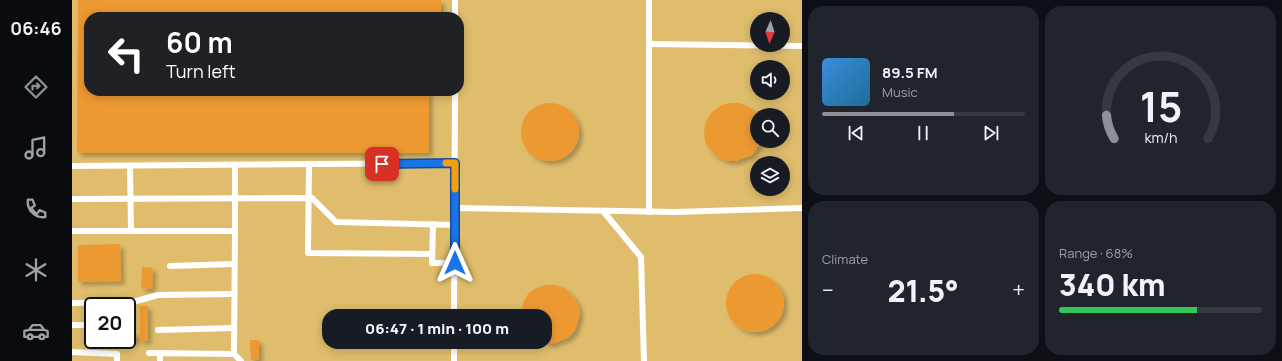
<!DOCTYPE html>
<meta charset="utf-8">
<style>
:root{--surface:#171b24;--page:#20242c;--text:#f1f3f6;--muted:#9ea1a6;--line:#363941;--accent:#8c9099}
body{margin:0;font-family:Manrope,sans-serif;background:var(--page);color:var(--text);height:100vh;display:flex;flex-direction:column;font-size:15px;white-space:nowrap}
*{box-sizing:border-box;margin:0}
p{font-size:13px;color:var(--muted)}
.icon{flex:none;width:22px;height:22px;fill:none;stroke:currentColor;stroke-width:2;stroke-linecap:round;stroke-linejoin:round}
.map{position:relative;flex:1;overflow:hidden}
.sheet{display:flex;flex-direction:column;gap:6px;padding:6px;background:#0d0f14;width:480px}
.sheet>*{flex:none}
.top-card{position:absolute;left:12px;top:12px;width:380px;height:84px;border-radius:16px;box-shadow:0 2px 10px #0003;background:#202124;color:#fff;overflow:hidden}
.needle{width:26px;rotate:183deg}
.fabs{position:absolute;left:678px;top:12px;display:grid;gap:8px}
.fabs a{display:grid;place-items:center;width:40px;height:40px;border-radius:50%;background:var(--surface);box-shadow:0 2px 10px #0003;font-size:20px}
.speed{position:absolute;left:12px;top:297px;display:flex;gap:8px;font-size:20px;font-weight:700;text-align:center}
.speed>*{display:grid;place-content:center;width:52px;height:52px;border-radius:50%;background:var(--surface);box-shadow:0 2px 10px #0003;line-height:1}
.speed .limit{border:2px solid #111;border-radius:6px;background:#fff;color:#111}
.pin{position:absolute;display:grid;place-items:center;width:34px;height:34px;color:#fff;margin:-17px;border-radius:8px;box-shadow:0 2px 6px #0006}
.me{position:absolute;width:44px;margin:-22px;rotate:0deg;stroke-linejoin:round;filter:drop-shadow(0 0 3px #0008)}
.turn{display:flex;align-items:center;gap:14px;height:84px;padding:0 16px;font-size:18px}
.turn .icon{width:52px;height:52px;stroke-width:2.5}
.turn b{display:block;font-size:28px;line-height:34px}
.big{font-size:30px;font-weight:800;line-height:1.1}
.sheet .widget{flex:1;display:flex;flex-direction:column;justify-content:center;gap:6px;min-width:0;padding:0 14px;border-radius:16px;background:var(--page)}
.sheet .dial{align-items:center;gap:0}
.dial svg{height:104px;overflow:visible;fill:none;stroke:var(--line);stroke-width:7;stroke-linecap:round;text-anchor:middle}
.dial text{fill:var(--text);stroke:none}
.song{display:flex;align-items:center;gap:12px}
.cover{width:48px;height:48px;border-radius:6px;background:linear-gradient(135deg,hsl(210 70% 55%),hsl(200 70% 35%))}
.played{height:4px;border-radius:2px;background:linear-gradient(90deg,var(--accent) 65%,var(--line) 65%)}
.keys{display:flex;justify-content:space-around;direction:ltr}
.heat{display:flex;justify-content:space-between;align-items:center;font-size:22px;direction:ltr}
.charge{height:6px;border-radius:3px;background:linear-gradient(90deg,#34c759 68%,var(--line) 0)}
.sheet .tiles{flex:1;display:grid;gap:6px;grid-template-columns:repeat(2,1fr)}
.trip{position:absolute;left:250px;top:309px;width:230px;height:40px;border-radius:16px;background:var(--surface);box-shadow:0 2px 10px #0003;font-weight:800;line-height:40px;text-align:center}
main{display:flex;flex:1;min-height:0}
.menu{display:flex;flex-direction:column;width:72px;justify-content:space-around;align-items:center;background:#090b0e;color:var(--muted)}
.menu .icon{width:28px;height:28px}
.menu .active{color:var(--accent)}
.menu b{font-size:18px;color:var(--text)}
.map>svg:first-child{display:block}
.built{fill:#dfbd6c;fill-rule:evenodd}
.building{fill:#ed9930;filter:url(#shadow)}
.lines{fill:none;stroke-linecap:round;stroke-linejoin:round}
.service{stroke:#fff;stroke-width:6}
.route-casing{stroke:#114b97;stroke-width:10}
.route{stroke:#1a73e8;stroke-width:7}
.slow{stroke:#f59e0b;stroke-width:7}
</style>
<main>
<nav class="menu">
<b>06:46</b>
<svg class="icon active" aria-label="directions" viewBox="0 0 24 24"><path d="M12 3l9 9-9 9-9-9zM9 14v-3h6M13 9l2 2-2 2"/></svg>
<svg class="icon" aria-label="music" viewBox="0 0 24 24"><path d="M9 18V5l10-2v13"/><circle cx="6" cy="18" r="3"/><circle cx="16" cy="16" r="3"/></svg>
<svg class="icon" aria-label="phone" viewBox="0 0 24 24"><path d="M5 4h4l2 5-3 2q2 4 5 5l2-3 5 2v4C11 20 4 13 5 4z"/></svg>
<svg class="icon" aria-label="climate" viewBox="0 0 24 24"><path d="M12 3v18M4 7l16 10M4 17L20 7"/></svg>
<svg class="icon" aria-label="car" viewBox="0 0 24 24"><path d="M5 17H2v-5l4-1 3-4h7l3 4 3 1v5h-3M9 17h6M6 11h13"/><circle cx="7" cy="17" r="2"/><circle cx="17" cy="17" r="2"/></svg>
</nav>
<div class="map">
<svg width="730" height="361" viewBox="0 0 730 361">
<defs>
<filter id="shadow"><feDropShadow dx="3.5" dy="3.5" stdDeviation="2" flood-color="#0004"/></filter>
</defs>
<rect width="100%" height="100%" fill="#e8c981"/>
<path class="built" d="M0,0H730V361H0ZM17,17H387V91H17ZM685,19H711V45H685ZM685,67H711V93H685ZM685,115H711V141H685ZM685,163H711V189H685ZM21,306H55V340H21ZM257,316H473V342H257Z"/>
<g class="building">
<polygon points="6,0 369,0 369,17 17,17 17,91 357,91 357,153 5,153"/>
<circle cx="478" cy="132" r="29"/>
<polygon points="657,103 668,103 677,107 685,114 685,141 690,141 680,155 664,161 655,161 646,157 638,150 633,141 632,131 634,121 640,112 648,106"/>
<polygon points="48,244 49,281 6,282 6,245"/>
<polygon points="70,267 81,268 80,289 69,288"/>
<circle cx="683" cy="303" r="29"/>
<polygon points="474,285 484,285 494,289 501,296 506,305 508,314 503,331 497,337 480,344 473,343 473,316 449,316 449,313 451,303 456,294 464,288"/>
<rect x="68" y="306" width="8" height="35"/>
<rect x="55" y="333" width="9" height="8"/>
<polygon points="178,340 187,340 187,360 179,360"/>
</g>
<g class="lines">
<g class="service">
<polyline points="577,0 577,212"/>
<polyline points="383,17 383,0"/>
<polyline points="577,44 730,46"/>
<polyline points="237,164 236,253 360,254"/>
<polyline points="0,166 383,163"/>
<polyline points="58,166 59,231"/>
<polyline points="0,199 240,198 264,222 383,225"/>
<polyline points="383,208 603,212 730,208"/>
<polyline points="531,211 569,257 572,361"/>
<polyline points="361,224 360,263 383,263"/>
<polyline points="0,231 163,231 163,165"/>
<polyline points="98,266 162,264"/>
<polyline points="61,302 86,295 162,294"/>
<polyline points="0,303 61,302 55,314"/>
<polyline points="382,316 383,91"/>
<polyline points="0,325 21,325"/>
<polyline points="86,330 162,328"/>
<polyline points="0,352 45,354 45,361"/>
<polyline points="77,353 162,354 163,231"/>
<polyline points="88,353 88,361"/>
<polyline points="162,354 169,361"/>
<polyline points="382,361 382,342"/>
</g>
</g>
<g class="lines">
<g class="route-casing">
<polyline id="route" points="310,164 383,163 383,263"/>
</g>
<use href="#route" class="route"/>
<polyline class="slow" points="374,163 383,163 383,189"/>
</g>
</svg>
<div class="fabs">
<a><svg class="needle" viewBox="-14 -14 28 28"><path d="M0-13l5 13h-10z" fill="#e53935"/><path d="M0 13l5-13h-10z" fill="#9ea1a6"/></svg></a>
<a><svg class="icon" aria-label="sound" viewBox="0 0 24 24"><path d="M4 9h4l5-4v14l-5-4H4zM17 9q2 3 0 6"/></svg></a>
<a><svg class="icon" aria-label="search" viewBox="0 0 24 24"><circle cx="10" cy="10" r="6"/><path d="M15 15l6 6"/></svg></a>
<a><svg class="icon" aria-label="layers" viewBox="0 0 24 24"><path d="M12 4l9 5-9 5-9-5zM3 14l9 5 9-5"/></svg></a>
</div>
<div class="speed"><div class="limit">20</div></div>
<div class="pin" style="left:310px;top:164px;background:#d93025"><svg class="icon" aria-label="arrive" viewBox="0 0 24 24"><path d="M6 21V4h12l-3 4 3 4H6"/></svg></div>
<svg class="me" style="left:383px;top:263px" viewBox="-20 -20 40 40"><path d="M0-17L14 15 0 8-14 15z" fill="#1a73e8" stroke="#fff" stroke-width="4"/></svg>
<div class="trip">06:47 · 1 min · 100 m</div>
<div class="top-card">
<div class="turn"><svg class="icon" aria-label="left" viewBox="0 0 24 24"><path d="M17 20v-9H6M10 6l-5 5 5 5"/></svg><div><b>60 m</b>Turn left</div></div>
</div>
</div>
<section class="sheet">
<div class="tiles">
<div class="widget">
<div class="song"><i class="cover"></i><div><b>89.5 FM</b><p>Music</p></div></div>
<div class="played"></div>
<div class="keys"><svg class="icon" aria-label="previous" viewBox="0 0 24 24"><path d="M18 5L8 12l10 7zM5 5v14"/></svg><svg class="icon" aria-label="pause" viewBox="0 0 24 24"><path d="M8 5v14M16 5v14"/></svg><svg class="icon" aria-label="next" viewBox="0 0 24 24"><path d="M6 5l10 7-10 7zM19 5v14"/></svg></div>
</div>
<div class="widget dial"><svg viewBox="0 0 100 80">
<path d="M14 69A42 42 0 1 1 86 69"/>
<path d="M14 69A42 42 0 0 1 8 51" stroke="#8c9099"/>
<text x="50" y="56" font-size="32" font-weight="700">15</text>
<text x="50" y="72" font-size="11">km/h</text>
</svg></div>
<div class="widget"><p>Climate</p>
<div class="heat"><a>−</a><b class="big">21.5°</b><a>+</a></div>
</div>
<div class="widget"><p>Range · 68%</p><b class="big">340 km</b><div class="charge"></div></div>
</div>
</section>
</main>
